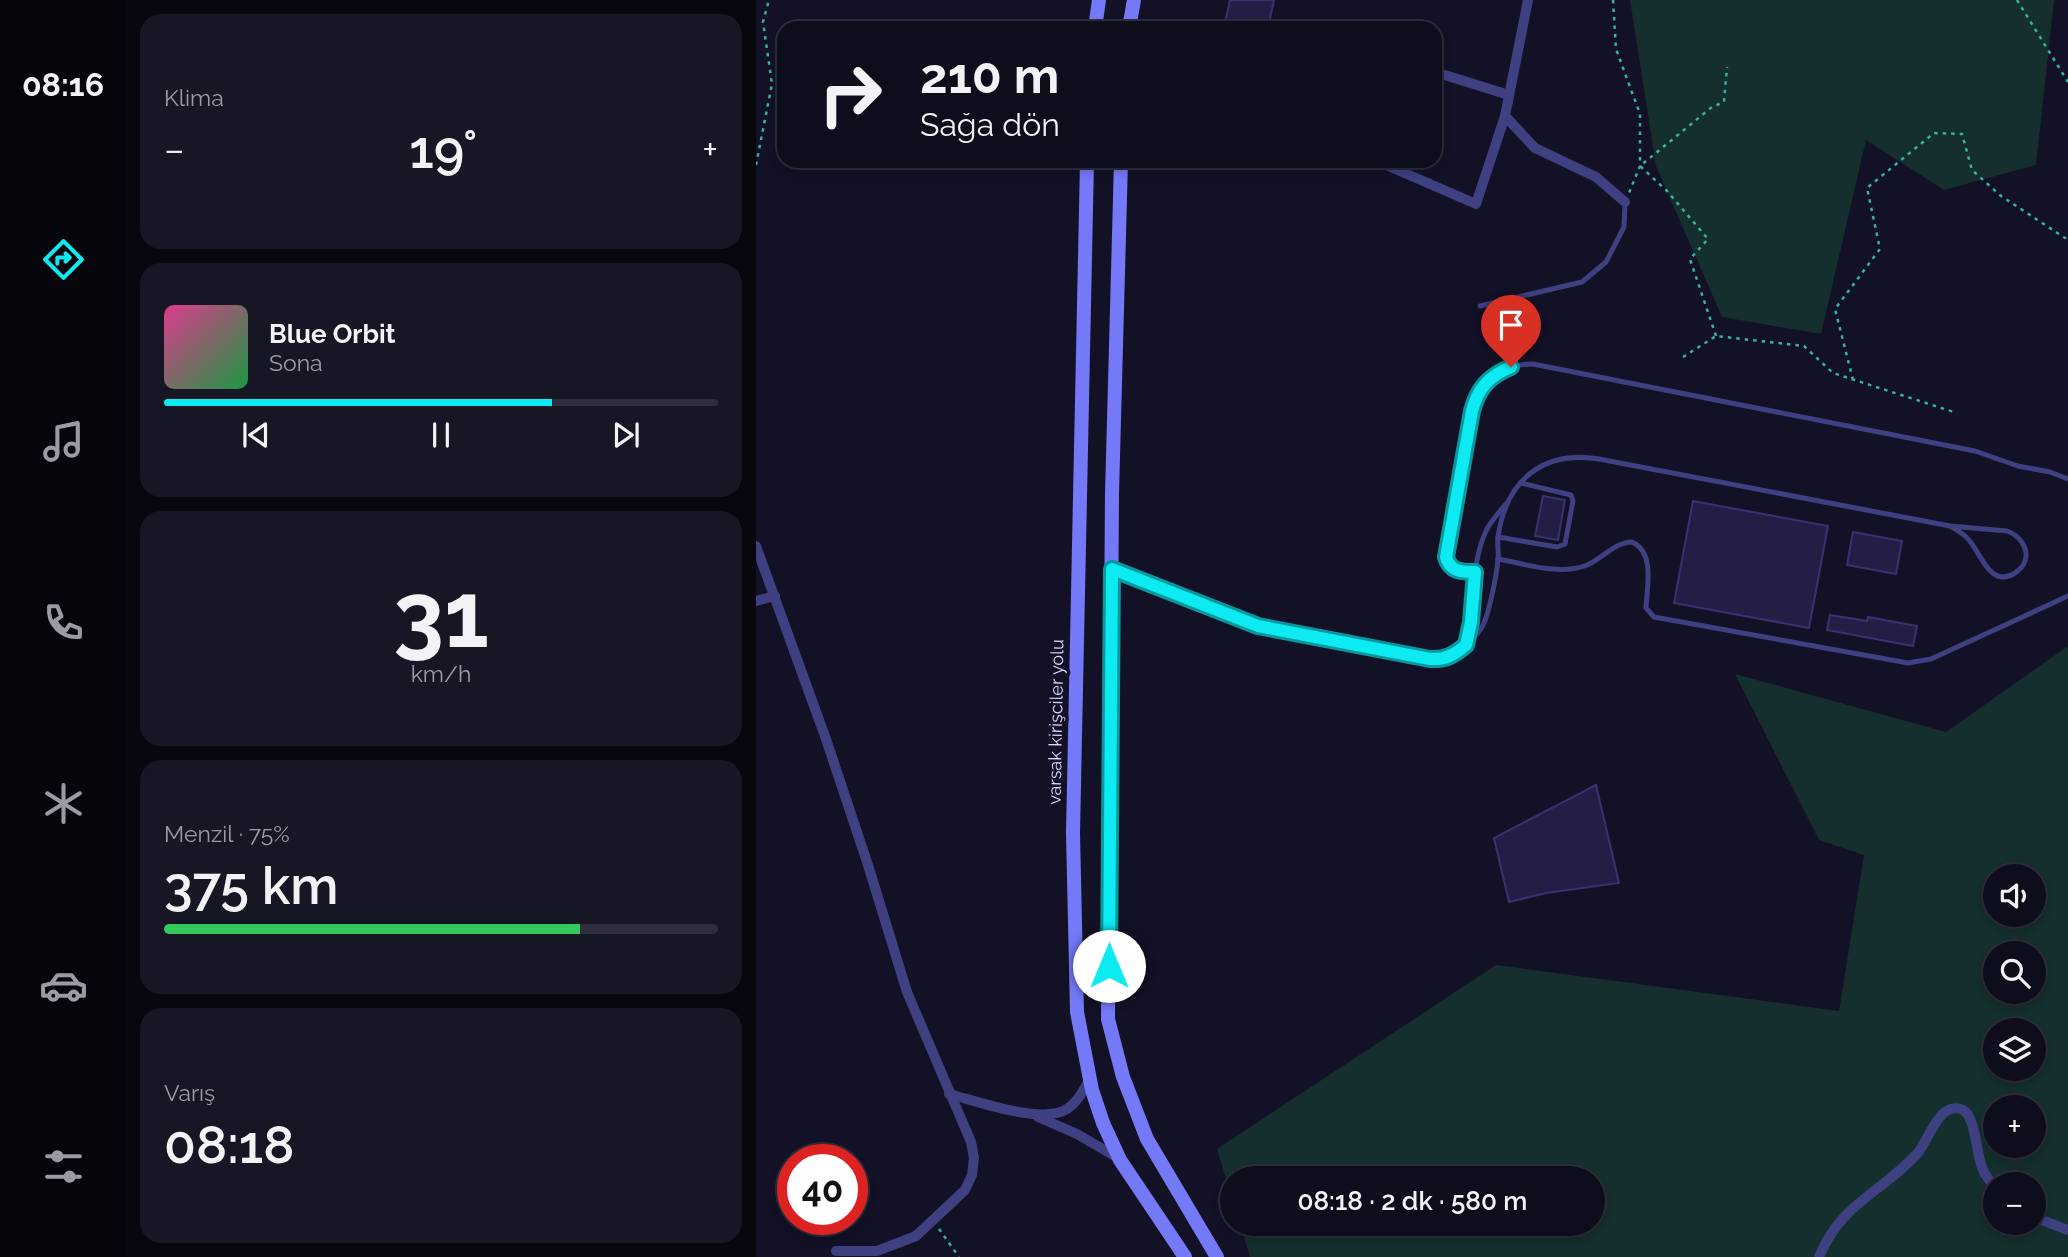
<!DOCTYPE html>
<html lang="tr">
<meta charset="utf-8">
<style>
:root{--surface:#0e0d1c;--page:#171625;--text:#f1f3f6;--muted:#9b9ca3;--line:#2e2d3b;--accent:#0eeaf2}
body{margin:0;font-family:Raleway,sans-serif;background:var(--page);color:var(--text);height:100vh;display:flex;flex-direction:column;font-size:26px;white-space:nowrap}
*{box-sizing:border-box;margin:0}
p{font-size:23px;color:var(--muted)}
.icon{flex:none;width:38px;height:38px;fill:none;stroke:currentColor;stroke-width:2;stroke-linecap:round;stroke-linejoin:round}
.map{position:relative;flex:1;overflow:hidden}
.drawer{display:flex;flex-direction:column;gap:14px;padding:14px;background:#08070f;width:630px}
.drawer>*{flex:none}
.guide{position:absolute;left:21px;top:21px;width:665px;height:147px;border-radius:21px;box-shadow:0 4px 10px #0003,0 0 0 2px var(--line);background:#0e0d1c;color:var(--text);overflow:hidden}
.controls{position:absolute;left:1227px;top:864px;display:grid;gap:14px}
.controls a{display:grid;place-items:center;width:63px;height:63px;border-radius:50%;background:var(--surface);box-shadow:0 4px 10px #0003,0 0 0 2px var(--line);font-size:35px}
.speed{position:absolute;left:21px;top:1144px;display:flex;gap:14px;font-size:35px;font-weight:700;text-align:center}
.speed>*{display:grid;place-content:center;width:91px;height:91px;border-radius:50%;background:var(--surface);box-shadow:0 4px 10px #0003,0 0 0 2px var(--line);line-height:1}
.speed .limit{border:10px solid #d22;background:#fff;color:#111}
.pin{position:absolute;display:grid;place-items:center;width:60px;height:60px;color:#fff;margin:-72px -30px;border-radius:50% 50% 50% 0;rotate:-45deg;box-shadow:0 0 7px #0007}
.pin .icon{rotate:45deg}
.me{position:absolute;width:77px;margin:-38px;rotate:0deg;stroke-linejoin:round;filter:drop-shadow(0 0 5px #0008)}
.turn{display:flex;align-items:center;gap:24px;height:147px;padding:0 28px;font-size:32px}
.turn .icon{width:91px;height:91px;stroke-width:2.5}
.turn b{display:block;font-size:49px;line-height:60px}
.big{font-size:52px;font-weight:600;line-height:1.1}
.drawer .card{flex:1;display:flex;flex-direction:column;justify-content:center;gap:10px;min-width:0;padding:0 24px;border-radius:21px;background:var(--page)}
.drawer .dial{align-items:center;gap:0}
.dial b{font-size:91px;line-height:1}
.song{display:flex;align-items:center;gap:21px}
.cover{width:84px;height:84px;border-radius:10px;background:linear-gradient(135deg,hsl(330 70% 55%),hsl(140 70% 35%))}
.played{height:7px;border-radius:4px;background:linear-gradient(90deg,var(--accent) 70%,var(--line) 70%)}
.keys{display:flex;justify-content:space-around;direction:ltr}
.heat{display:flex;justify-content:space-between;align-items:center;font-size:38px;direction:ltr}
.charge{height:10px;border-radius:5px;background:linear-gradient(90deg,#34c759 75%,var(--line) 0)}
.trip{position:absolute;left:464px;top:1166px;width:385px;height:70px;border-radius:35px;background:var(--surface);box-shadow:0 4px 10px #0003,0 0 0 2px var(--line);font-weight:600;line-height:70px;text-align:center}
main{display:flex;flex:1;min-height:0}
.tabs{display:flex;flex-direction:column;width:126px;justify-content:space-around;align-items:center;background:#06050b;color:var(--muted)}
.tabs .icon{width:49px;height:49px}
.tabs .on{color:var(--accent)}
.tabs b{font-size:32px;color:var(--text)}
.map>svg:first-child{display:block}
.green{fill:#142f2d;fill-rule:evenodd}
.building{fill:#231e46;stroke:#393170;stroke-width:2}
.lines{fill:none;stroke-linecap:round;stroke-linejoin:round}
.path{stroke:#36b2a2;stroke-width:2.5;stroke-dasharray:3.5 5;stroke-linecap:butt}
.lane{stroke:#3e4082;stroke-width:5}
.street{stroke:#3e4082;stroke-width:10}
.secondary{stroke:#7479f7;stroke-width:14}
.route-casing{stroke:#09989d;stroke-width:18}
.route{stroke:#0eeaf2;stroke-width:12}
.labels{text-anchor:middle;stroke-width:7;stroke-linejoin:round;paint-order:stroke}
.street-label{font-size:18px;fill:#d9d7fd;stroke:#131126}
</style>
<main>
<nav class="tabs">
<b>08:16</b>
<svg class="icon on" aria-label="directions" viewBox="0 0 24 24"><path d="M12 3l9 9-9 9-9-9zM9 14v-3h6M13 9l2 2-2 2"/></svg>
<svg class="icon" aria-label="music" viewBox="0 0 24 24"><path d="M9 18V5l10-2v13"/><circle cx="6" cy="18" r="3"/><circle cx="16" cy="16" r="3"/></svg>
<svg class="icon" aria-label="phone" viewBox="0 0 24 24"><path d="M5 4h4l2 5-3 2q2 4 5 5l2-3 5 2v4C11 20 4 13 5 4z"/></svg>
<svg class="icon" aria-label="climate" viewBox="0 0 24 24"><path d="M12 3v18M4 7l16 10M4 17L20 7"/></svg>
<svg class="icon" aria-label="car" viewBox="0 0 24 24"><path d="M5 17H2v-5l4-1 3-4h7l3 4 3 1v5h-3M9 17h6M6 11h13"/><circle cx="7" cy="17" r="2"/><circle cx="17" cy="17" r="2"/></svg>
<svg class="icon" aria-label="filters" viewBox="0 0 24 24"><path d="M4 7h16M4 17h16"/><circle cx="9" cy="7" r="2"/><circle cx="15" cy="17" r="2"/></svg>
</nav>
<section class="drawer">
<div class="card"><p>Klima</p>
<div class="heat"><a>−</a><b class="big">19°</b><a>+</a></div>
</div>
<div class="card">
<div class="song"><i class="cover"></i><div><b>Blue Orbit</b><p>Sona</p></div></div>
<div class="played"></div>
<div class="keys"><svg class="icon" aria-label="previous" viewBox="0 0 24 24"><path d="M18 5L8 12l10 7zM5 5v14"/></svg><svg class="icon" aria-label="pause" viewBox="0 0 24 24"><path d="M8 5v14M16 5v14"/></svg><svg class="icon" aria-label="next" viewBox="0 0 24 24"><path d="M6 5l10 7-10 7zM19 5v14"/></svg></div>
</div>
<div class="card dial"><b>31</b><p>km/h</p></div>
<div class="card"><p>Menzil · 75%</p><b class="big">375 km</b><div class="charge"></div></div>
<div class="card"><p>Varış</p><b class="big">08:18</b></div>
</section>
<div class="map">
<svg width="1312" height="1257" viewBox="0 0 1312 1257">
<rect width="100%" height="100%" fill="#131126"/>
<g class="green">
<polygon points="874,0 1298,0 1280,165 1188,190 1110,140 1065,334 966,317 900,166"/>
<path d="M1312,646V1257H494L484,1223H836V1178H476V1198L461,1149L740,965L1083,1011L1108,855L1063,840L979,674L1190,732ZM1239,877H1278V915H1239ZM1239,954H1278V992H1239ZM1239,1031H1278V1069H1239ZM1239,1108H1278V1146H1239ZM1239,1185H1278V1223H1239Z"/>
</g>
<g class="building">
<polygon points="474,0 518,0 512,28 468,28"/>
<polygon points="787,496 809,500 802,540 779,536"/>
<polygon points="937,501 1072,526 1053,628 918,603"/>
<polygon points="1097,532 1146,541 1140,574 1091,565"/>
<polygon points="1074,615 1111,621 1112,617 1161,626 1157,646 1071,630"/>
<polygon points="840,785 863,883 790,893 753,902 738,838"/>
</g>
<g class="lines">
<g class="path">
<polyline points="857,0 860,49 884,114 884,166 873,193"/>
<polyline points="1261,0 1312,82"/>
<polyline points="0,165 16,84 7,22 13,0"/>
<polyline points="960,336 934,259 952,239 911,191 884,166 956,107 968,102 971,67"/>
<polyline points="927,357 960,336 1048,346 1077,373 1201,413"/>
<polyline points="1097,380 1079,309 1124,249 1111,188 1178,133 1206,134 1216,170 1245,196 1309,238 1312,234"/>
<polyline points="183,1229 203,1257"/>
</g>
<g class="lane">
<polyline points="724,306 826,282 850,262 868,227 869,202"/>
<polyline points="742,537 801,547 809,544 817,501 815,495 765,483"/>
<path d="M742,559C770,564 804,576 831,565C846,559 859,542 876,542C899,552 891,586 890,608L898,617L1152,663L1175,659L1312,596"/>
<path d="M359,570L502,626L674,659C688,660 697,656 708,647C714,641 722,635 726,627C733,615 741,573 742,559C743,552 741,544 742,537C750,480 787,450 843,459L1194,526L1251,531C1269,537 1279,560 1259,573C1233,589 1225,552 1212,539C1207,533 1201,530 1194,526"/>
<path d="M719,572C706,572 694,572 690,557L716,411C724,381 745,364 777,364L1219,451L1262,466L1294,472L1312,479"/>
<path d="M711,642C719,606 714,563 731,529C736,520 744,511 751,503"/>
</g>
<g class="street">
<polyline points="679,72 753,95"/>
<polyline points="749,116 779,148 840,177 869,202"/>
<polyline points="621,161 720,204 749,116 772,0"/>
<polyline points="0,546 70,739 112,865 151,992 215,1142 218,1158 216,1175 209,1190 160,1236 121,1251 80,1251"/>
<polyline points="0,601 19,596"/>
<path d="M193,1094C221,1101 286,1125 311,1109C322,1102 328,1089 334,1079"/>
<polyline points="282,1117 321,1134 362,1158"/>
<polyline points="1278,1217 1312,1230"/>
<path d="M1063,1257C1086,1202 1124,1194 1161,1154C1173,1141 1183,1099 1207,1110C1220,1117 1220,1155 1227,1170C1229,1176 1235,1182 1239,1187"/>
</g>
<g class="secondary">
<polyline points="339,28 343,0"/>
<polyline points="373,28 378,0"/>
<polyline points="331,161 317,833 321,1012 336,1090 347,1123 364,1160 429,1257"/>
<polyline points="365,161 356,494 352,1019 367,1077 391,1139 461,1257"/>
</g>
</g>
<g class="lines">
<g class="route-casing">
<path id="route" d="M353,966L356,569L502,626L674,659C690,660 698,655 710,645L715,622L719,572C706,572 694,572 690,557L716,411C722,388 733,376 755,367"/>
</g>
<use href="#route" class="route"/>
</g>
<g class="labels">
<g class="street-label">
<text transform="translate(300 722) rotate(-89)" y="6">varsak kirişciler yolu</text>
</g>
</g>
</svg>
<div class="controls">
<a><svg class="icon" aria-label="sound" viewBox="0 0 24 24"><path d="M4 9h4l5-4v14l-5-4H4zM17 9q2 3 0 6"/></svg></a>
<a><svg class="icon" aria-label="search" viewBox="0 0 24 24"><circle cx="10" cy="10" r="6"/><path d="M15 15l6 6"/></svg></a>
<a><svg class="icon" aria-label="layers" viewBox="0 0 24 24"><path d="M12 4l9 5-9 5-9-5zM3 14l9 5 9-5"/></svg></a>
<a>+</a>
<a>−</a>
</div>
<div class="speed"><div class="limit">40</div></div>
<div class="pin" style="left:755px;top:367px;background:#d93025"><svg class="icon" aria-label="arrive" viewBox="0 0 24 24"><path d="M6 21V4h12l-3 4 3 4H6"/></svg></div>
<svg class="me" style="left:353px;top:966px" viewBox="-20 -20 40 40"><circle r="19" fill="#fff"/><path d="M0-13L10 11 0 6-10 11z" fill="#0eeaf2"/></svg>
<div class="trip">08:18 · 2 dk · 580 m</div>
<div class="guide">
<div class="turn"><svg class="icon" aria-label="right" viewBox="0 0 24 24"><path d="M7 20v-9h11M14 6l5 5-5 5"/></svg><div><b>210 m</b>Sağa dön</div></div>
</div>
</div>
</main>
